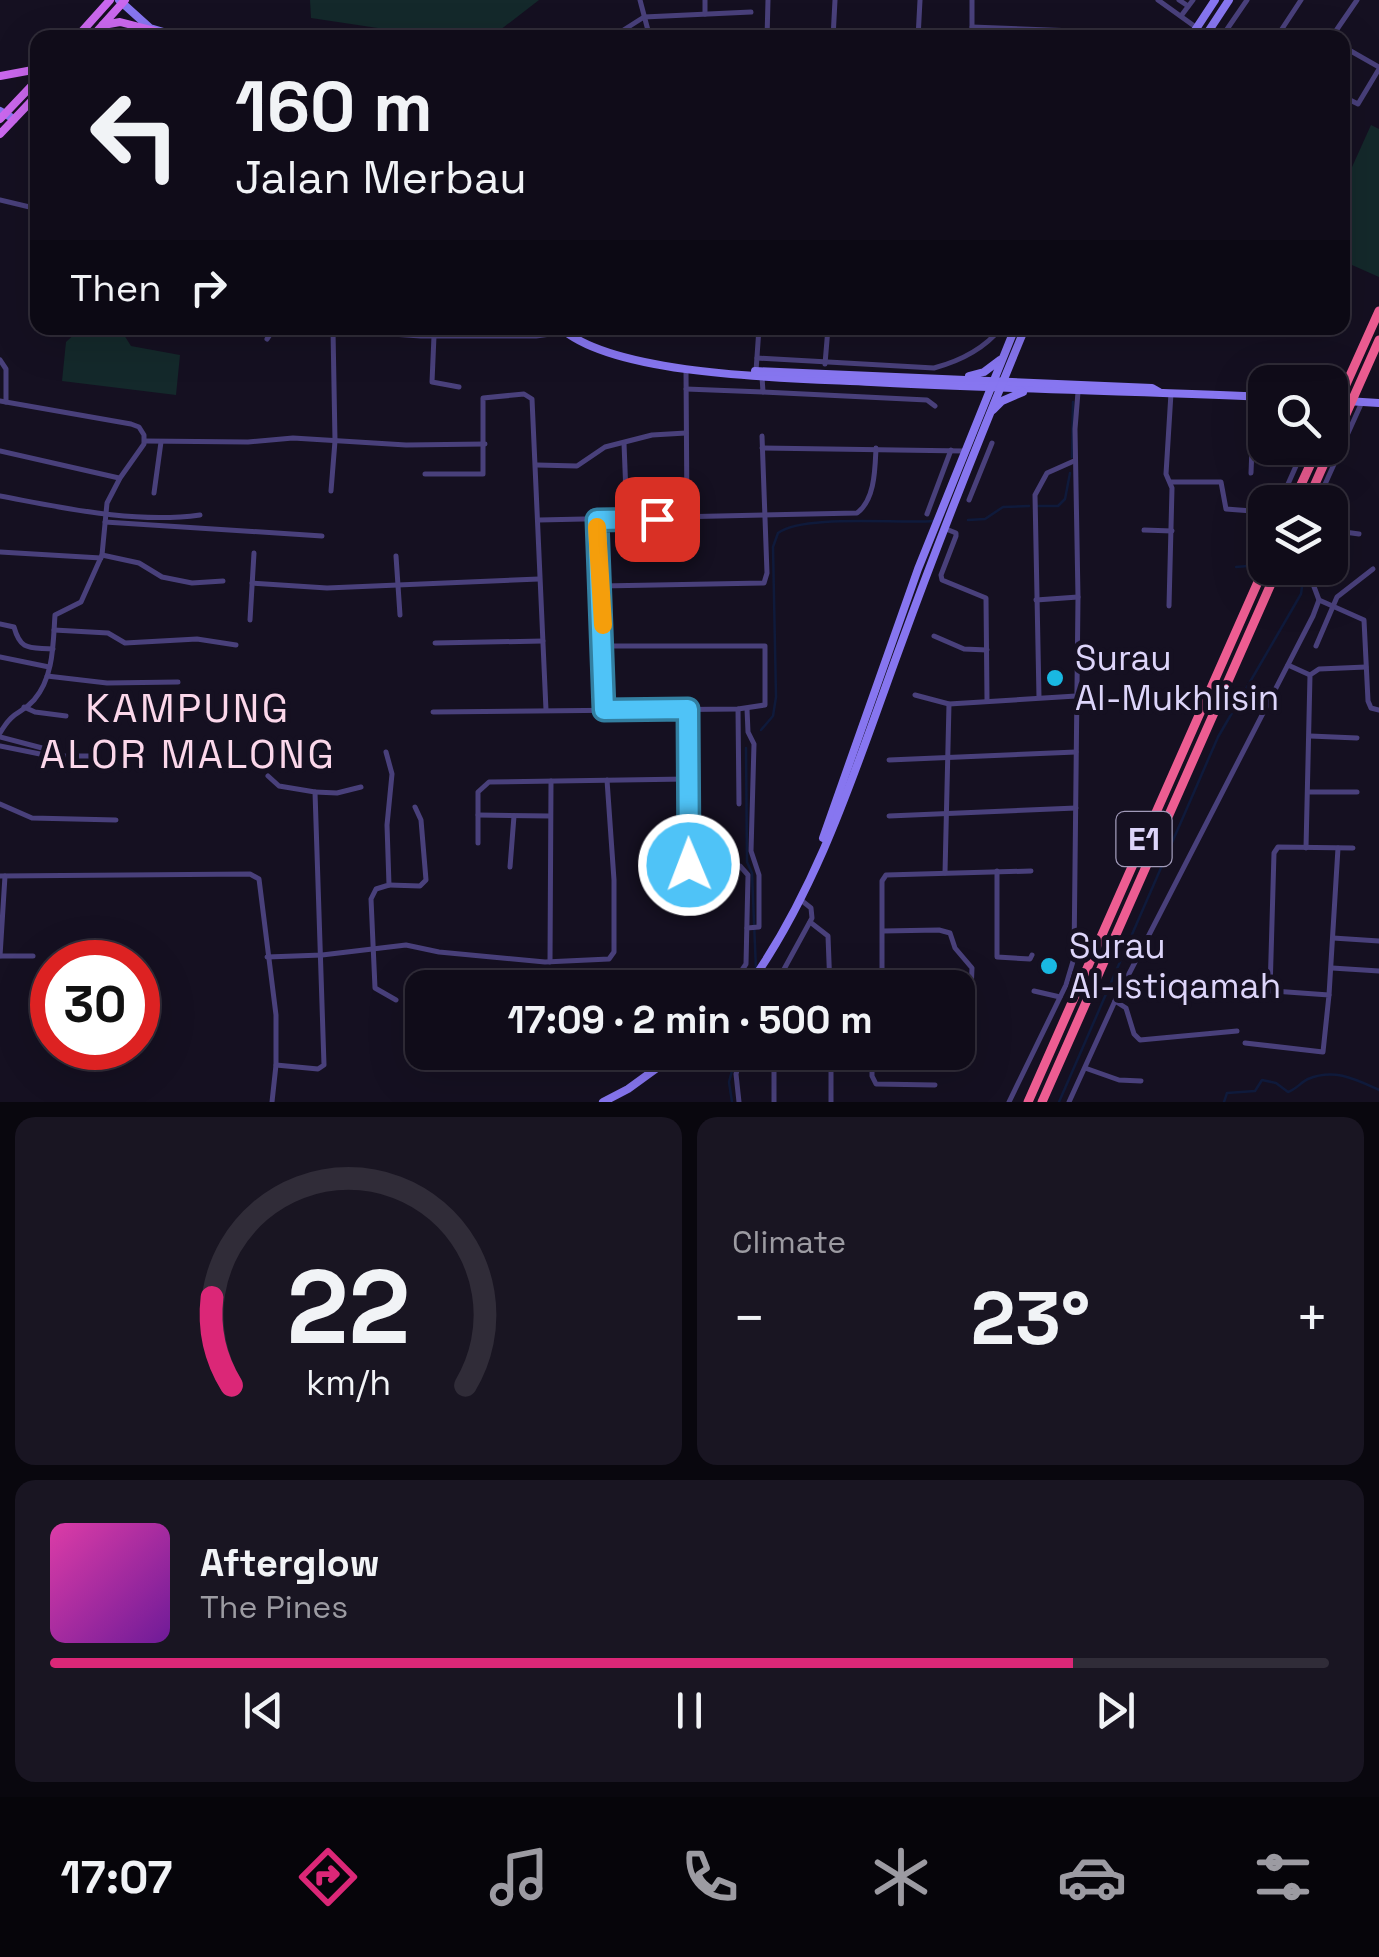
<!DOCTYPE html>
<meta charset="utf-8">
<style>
:root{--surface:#100c19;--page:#191522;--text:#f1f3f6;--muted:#9c9ba2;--line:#302c38;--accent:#db2777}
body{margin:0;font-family:"Space Grotesk",sans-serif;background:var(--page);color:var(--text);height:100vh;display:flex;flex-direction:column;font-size:38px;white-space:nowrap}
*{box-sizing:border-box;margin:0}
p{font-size:32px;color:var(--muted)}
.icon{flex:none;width:55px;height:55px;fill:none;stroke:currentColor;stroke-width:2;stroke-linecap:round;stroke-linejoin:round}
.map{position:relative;height:1102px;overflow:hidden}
.drawer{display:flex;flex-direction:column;gap:15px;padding:15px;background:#09070e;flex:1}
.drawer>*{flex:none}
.hud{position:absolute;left:30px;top:30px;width:1320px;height:305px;border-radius:20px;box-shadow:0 10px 40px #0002,0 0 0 2px var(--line);background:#100c19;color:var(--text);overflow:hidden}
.buttons{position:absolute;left:1248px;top:365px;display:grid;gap:20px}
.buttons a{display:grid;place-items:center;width:100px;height:100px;border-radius:20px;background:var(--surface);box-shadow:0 10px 40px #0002,0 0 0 2px var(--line);font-size:50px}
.speed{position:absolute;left:30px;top:940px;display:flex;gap:20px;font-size:50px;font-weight:700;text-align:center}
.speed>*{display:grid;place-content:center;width:130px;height:130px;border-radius:50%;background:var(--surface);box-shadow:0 10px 40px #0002,0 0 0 2px var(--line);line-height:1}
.speed .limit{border:15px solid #d22;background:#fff;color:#111}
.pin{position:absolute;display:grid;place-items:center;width:85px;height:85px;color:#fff;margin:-42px;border-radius:20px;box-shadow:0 5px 15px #0006}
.me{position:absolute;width:110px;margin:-55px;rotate:359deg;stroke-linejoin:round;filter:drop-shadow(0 0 8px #0008)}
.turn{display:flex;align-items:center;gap:35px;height:210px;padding:0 40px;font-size:45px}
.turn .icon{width:130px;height:130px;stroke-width:2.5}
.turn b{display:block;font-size:70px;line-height:85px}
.then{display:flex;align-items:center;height:95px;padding:0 40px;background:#0003;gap:20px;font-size:38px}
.big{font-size:75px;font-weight:800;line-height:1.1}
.drawer .widget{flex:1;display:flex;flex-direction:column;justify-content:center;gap:15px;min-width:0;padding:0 35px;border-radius:20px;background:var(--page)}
.drawer .dial{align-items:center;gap:0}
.dial svg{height:260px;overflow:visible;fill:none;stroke:var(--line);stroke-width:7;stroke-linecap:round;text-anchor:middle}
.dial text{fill:var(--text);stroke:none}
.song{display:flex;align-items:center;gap:30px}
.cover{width:120px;height:120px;border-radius:15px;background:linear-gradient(135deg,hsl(320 70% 55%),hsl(280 70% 35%))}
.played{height:10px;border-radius:5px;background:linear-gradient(90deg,var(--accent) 80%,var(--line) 80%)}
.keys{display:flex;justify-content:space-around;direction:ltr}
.heat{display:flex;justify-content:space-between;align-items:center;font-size:55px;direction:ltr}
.drawer .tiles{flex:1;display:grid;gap:15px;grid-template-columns:1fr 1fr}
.widget:last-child{grid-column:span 2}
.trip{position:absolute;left:405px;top:970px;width:570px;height:100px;border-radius:20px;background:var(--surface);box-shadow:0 10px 40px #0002,0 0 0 2px var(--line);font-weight:800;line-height:100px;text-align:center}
.dock{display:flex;height:160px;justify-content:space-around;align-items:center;background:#06050a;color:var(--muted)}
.dock .icon{width:70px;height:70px}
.dock .on{color:var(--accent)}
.dock b{font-size:45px;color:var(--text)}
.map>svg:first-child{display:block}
.green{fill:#14292b}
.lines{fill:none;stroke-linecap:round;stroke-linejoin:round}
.stream{stroke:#0f1a3b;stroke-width:2.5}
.minor{stroke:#49407b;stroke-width:5}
.secondary{stroke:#8776f0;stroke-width:8}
.primary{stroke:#cb68ee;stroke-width:8}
.motorway{stroke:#ed5d92;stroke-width:9}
.motorway-bridge{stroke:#ed5d92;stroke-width:9}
.route-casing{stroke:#337fa1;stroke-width:25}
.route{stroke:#4fc3f7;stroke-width:18}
.slow{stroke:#f59e0b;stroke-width:18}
.poi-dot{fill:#19b8e2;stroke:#151021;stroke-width:4}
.labels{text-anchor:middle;stroke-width:10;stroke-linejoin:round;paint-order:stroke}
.shield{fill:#151021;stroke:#a19ab9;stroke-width:2.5}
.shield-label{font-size:32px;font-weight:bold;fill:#ddd5fa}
.poi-label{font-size:35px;fill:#ddd5fa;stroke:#151021;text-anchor:start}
.quarter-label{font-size:40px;letter-spacing:2.5px;fill:#fbd7ea;stroke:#151021}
</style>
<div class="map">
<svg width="1379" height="1102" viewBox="0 0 1379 1102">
<rect width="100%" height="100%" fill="#151021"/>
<g class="green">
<polygon points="310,0 539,0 491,37 392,38 391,30 311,18"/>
<polygon points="1371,125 1379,129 1379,277 1343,261 1343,187"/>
<polygon points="79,330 124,335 131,346 180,355 176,395 62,381 66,342"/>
</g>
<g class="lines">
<g class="stream">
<polyline points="1072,457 1073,402"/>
<polyline points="1037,506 1058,506 1065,499 1070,473"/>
<polyline points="968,520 985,519 1003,507 1029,506"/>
<polyline points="1236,567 1259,565"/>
<path d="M761,730L773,716L776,697L773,547L778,533C803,514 899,524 934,521"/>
<polyline points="746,748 747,862 752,873 756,970"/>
<polyline points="757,978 757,988"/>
<polyline points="732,1102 729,1082 737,1052"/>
<polyline points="1059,1102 1218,737 1301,594 1303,580 1298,573 1283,568"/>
<path d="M1224,1102L1227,1093L1255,1091L1262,1080L1276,1083L1288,1092C1297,1089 1301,1082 1308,1079C1334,1068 1355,1079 1379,1090"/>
</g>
<g class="minor">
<polyline points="640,0 650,38"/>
<polyline points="1158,0 1197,28"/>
<polyline points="1179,0 1188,6"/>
<polyline points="705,14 705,0"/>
<polyline points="1181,16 1193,0"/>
<polyline points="972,27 1075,31"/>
<polyline points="611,38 644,17 751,12"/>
<polyline points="767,38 768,0"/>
<polyline points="833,38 835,0"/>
<polyline points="918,38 920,0"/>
<polyline points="972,38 972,0"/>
<polyline points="1221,38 1247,0"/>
<polyline points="1276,38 1301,0"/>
<polyline points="1331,38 1357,0"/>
<polyline points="1342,46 1379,67"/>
<polyline points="1342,96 1358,104 1379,69"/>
<polyline points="0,200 38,209"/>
<polyline points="434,336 432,382 459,387"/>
<polyline points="267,339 271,333 333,330 421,336 536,336 565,332"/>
<path d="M757,358L934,368C960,361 984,349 1001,328"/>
<polyline points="0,360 6,369 6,402"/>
<polyline points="825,364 828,328"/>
<polyline points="686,369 687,519"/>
<polyline points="756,371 759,328"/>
<polyline points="686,389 763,392 762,377"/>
<polyline points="763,392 927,400 935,406"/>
<path d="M0,401L131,424L139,427L144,435V444L120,478L107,503L102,555L81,602L55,615C53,643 54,677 34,700C21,715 14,709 0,733"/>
<polyline points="145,441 248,442 293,438 406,445 485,444"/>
<polyline points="624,443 627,520"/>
<polyline points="762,448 964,451"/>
<polyline points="0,451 119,478"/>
<polyline points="537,465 577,466 605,447 652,435 686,433"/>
<polyline points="1251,473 1254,397"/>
<polyline points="425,474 483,474 483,398 524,394 532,399 546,710"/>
<polyline points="1171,482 1221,482 1226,509 1265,512"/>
<polyline points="331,491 335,441 333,330"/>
<polyline points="154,493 161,442"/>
<path d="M0,496C65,508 134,524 200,515"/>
<polyline points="969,500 992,443"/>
<polyline points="1280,502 1304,448"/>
<polyline points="1317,502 1362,402"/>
<polyline points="927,514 951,450"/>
<path d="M539,520L857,513C875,500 875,469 876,448"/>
<polyline points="597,520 605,709"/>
<polyline points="105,522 322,536"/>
<polyline points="946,529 956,533 956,536 941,575 942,580 986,598 987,700"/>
<polyline points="1144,530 1172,531"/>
<polyline points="1330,530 1359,534"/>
<polyline points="0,552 101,558"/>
<polyline points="102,555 139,563 162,577 192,583 223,581"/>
<polyline points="396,556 400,615"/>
<polyline points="252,583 327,588 539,579"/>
<polyline points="601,586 764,583 767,573 762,436"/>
<polyline points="1036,600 1078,597"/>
<polyline points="1319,600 1364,620 1368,701 1371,708 1379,710"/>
<polyline points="1169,606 1172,488 1166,474 1171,393"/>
<polyline points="250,620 254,553"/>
<path d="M0,624L14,627C21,652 30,647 53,649"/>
<polyline points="54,630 108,633 125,643 197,639 236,645"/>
<polyline points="934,636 964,649 987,650"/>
<polyline points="435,643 543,641"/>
<polyline points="1316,646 1337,597 1373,569"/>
<polyline points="0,657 49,667"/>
<polyline points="1288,665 1310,675"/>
<polyline points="47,676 107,683 178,682"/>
<polyline points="915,695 949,704 1076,696"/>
<polyline points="1039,697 1035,495 1047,473 1074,461"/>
<polyline points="24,707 35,712 66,716"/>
<polyline points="738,709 739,804"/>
<polyline points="689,710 689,865 699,871 740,866 748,875 746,964 740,973 718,988"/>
<polyline points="433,712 738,709 765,705 765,646 604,646"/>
<polyline points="1310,736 1357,738"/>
<polyline points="0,737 46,749"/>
<polyline points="0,746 50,756 93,756"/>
<polyline points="386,752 392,774 387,825 389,885 376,889 371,899 375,988 396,1000"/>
<polyline points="889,760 1076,752"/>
<polyline points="268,776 279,786 315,792 324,1065 318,1069 276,1065"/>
<polyline points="315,792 337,793 361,787"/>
<polyline points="1310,792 1357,792"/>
<polyline points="0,804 32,818 116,820"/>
<polyline points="478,815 550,816"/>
<polyline points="889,816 1076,808"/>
<polyline points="478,843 478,792 489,782 687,779"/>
<polyline points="1306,848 1310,675 1319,669 1366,667"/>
<polyline points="510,867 514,816"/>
<polyline points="997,871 997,957 1030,959 1032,955"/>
<polyline points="945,873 949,704"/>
<polyline points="0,876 250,874 259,879 276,1015 276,1065 272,1102"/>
<polyline points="389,885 420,886 426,880 421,820 415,807"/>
<polyline points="810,922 828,936 830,988"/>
<polyline points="747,928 759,927 759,875 751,851 754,744 748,732 747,709"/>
<polyline points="883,931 939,930 950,933 955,948 972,968 970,1017"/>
<polyline points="1333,938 1379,941"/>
<polyline points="0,956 5,876"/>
<polyline points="1,956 33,956"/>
<polyline points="267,957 322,955 406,945 439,952 545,962 609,959 614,952 614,880 607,780"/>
<polyline points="550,962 551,781"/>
<polyline points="1332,968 1379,971"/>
<polyline points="769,988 777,982 812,918 811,908 801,900"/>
<polyline points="882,988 882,881 886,875 1031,871"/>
<polyline points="1034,991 1060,997"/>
<polyline points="1270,991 1274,853 1278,847 1353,848"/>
<polyline points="1329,995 1338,848"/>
<polyline points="1115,1001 1126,1008 1134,1034 1140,1040 1237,1031"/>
<polyline points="1245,1043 1323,1052 1329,995 1247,989"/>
<polyline points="831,1052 831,1102"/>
<polyline points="872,1052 872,1076 876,1084 935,1085"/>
<polyline points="1085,1068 1119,1080 1141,1081"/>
<polyline points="739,1102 736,1074 742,1052"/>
<polyline points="774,1102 774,1052"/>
<polyline points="1009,1102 1066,985 1074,958 1078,597 1075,429 1078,392"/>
<polyline points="1069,1102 1115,1001 1313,616 1319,600 1307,568"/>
</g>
<g class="secondary">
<polyline points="119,0 150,28 184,38"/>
<polyline points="1190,38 1215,0"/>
<polyline points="1204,38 1229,0"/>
<polyline points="0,111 14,119"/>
<path d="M561,328C615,377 796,378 871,382C1003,389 1134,391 1265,397"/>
<polyline points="755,371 1152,388 1159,392"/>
<polyline points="969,376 984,372 1000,360"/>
<polyline points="1330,400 1379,403"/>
<polyline points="993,410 1002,401 1023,392"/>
<polyline points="823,838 918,569 1015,328"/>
<path d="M747,988C820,886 857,764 900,647C939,540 981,434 1025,328"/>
<polyline points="603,1102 628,1089 679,1052"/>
</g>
<g class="primary">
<polyline points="103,25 120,22 159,32"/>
<polyline points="76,38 110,0"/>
<polyline points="91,38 125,0"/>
<polyline points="0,76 38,69"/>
<polyline points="0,119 38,79"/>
<polyline points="0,134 38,94"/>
</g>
<g class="motorway">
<polyline points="1293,502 1318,448"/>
<polyline points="1028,1102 1265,566"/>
<polyline points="1042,1102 1278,568"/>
</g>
<g class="motorway-bridge">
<polyline points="1330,420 1379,311"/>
<polyline points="1307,502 1379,340"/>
</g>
</g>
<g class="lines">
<g class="route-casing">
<polyline id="route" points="657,519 597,520 604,710 688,709 689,865"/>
</g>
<use href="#route" class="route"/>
<polyline class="slow" points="597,527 603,625"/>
</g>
<g class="poi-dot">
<circle cx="1055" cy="678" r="10"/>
<circle cx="1049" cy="966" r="10"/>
</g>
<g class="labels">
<rect class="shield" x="1116.5" y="812" width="55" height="54" rx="8"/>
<g class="shield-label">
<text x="1144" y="850">E1</text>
</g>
<g class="poi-label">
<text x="1075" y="670">Surau<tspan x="1075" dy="40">Al-Mukhlisin</tspan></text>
<text x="1069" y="958">Surau<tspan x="1069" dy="40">Al-Istiqamah</tspan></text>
</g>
<g class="quarter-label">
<text x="188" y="722">KAMPUNG<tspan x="188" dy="46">ALOR MALONG</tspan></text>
</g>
</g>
</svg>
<div class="buttons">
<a><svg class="icon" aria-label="search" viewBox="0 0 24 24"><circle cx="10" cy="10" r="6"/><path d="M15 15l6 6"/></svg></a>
<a><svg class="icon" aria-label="layers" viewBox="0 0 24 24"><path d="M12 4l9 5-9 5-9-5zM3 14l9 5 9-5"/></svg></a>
</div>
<div class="speed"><div class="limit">30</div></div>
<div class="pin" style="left:657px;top:519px;background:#d93025"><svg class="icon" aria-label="arrive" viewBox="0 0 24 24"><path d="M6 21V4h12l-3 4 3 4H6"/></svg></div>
<svg class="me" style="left:689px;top:865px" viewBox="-20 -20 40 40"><circle r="17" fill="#4fc3f7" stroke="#fff" stroke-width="3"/><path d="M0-11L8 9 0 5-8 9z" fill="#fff"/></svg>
<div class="trip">17:09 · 2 min · 500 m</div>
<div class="hud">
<div class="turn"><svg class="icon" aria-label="left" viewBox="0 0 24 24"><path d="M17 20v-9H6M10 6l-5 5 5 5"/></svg><div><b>160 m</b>Jalan Merbau</div></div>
<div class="then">Then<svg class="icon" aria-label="right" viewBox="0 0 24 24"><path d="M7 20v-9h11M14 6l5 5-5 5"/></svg></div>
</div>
</div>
<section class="drawer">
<div class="tiles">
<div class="widget dial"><svg viewBox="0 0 100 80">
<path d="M14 69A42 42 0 1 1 86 69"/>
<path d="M14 69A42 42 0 0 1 8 42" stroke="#db2777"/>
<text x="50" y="56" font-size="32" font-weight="700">22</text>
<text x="50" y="72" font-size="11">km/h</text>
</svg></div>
<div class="widget"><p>Climate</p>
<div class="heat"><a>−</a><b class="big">23°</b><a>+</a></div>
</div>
<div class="widget">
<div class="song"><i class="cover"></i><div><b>Afterglow</b><p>The Pines</p></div></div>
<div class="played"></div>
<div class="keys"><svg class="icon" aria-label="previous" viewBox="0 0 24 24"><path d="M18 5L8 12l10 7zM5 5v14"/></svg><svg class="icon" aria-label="pause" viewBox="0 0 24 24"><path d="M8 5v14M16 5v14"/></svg><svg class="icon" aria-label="next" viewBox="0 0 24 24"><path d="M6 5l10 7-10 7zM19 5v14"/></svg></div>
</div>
</div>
</section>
<nav class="dock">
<b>17:07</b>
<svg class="icon on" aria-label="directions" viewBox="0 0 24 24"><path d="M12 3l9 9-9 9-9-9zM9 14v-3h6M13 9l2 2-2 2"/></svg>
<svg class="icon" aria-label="music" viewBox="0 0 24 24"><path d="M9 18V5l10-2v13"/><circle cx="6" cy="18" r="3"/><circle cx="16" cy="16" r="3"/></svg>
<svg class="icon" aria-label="phone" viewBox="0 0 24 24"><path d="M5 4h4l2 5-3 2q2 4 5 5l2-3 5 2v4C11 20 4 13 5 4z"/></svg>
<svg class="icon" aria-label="climate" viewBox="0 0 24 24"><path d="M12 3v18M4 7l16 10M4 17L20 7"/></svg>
<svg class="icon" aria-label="car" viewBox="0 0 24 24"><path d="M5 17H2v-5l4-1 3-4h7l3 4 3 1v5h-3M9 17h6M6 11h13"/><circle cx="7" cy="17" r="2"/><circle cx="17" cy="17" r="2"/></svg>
<svg class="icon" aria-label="filters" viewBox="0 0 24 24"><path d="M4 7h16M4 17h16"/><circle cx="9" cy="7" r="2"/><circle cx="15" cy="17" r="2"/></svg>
</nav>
